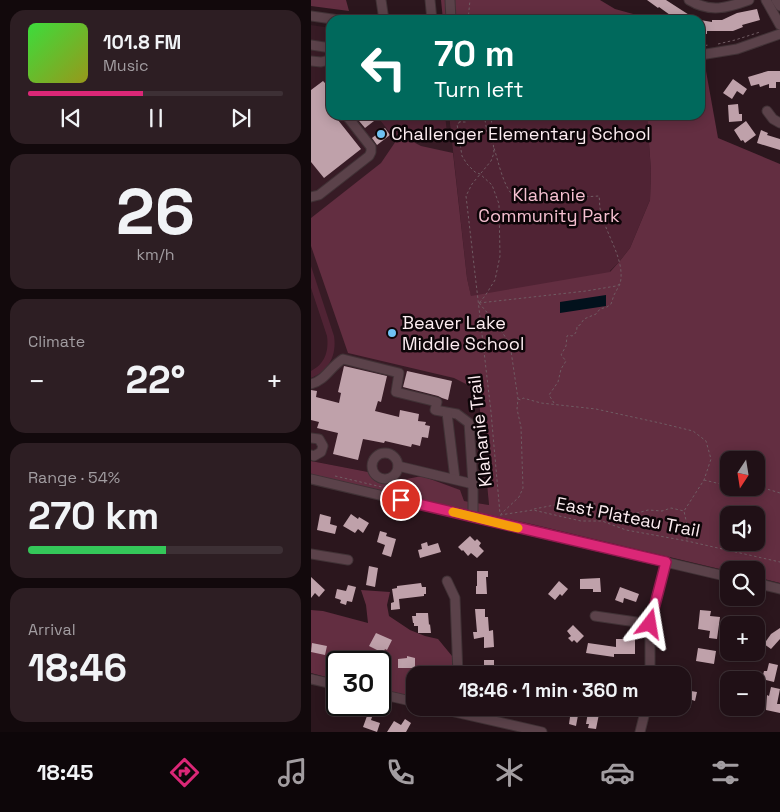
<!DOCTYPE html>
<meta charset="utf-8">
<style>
:root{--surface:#201016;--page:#2d1e23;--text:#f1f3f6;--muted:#a29da1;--line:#3d3035;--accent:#db2777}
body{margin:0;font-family:"Space Grotesk",sans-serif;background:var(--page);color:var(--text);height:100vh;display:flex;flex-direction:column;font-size:19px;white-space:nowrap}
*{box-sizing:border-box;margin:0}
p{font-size:16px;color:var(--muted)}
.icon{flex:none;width:28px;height:28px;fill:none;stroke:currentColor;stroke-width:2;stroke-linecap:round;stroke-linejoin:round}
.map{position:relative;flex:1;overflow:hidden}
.details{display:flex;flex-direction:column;gap:10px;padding:10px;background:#12090c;width:311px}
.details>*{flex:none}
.guide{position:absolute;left:15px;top:15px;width:379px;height:105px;border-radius:15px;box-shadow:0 2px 12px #0003,0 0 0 1px var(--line);background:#00695c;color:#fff;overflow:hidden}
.needle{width:32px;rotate:192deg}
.tools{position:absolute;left:409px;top:451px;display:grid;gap:10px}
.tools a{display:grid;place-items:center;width:45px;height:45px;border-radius:10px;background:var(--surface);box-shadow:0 2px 12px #0003,0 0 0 1px var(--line);font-size:25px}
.speed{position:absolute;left:15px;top:651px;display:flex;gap:10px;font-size:25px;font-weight:700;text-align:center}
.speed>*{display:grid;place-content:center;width:65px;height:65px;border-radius:50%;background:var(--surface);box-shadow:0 2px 12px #0003,0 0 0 1px var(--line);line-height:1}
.speed .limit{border:2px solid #111;border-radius:8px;background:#fff;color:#111}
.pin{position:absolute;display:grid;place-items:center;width:42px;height:42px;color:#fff;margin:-21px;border:2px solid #fff;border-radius:50%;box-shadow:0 1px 5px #0007}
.me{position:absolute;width:55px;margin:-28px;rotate:14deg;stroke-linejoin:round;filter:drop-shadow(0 0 4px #0008)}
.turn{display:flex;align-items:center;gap:18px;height:105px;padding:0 25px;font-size:22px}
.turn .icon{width:65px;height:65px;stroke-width:2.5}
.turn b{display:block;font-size:35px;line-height:42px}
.big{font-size:38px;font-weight:700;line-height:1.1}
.details .widget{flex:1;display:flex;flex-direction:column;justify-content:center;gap:8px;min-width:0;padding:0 18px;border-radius:15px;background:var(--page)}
.details .dial{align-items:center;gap:0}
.dial b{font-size:65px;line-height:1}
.song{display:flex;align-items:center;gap:15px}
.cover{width:60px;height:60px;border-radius:8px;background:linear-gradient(135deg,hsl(120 70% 55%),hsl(60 70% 35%))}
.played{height:5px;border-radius:2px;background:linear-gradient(90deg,var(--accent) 45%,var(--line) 45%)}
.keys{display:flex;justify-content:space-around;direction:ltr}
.heat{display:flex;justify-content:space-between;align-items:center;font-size:28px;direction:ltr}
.charge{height:8px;border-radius:4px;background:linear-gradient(90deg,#34c759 54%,var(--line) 0)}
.trip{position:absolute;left:95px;top:666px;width:285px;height:50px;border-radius:15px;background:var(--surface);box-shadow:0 2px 12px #0003,0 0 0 1px var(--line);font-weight:700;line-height:50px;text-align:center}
.tabs{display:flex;height:80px;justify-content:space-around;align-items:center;background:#0d0609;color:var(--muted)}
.tabs .icon{width:35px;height:35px}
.tabs .on{color:var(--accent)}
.tabs b{font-size:22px;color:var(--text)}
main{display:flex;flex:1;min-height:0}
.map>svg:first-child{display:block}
.built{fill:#371b25}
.green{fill:#502334}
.forest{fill:#632e41;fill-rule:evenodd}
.water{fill:#02111c}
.building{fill:#bfa1aa}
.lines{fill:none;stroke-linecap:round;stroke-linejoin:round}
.minor-casing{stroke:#413236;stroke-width:11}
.path{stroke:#705c63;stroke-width:1;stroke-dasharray:2.5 2.5;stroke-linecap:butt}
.minor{stroke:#5b424a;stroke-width:9}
.route-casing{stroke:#8e194d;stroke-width:12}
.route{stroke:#db2777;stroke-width:9}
.slow{stroke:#f59e0b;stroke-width:9}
.poi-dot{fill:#6fc2f4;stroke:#0d0508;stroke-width:2}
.labels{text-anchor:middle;stroke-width:5;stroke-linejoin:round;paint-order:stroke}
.poi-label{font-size:18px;fill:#fdedf1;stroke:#0d0508;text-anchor:start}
.park-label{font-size:18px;fill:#f6c0d1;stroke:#0d0508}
.street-label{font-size:18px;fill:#fdedf1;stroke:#0d0508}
</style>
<main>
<section class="details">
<div class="widget">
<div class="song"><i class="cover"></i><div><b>101.8 FM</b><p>Music</p></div></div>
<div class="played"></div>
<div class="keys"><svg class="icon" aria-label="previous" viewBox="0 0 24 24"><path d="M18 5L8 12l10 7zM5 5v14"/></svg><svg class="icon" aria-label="pause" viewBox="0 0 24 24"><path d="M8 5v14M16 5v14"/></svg><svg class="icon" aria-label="next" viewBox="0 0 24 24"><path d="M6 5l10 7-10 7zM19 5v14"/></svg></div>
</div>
<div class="widget dial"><b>26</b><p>km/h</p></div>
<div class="widget"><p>Climate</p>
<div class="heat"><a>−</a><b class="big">22°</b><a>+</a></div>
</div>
<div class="widget"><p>Range · 54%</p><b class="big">270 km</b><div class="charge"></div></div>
<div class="widget"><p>Arrival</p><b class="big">18:46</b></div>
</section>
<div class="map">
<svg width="469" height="732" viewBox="0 0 469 732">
<rect width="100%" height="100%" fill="#2b161d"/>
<polygon class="built" points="0,25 20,28 20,115 138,115 152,240 178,505 153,501 111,476 95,479 79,480 65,480 57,472 0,461"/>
<g class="green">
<polygon points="65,115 134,115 137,142 117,141 106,135 81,135"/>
<polygon points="138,115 336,115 340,171 339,200 319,248 308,262 299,271 310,285 160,297 156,278"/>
<path d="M0,266L23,336C26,355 18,371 0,378V371C14,364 18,351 16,336L0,288Z"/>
</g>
<g class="forest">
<polygon points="0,0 35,0 38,11 0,6"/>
<polygon points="130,0 289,0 304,9 344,20 132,20"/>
<path d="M389,71H395L407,138L469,164V583L445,577V570H418L417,571L220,524L179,515L117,503L0,476V461L57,472L66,480H79L95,479L111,476L149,490L153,501L178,505L167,390L143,378L37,353L0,246V218L70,163L89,135L110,146L142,153L156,278L160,296L299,272L308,262L319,248L339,200L340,171L336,115H389ZM418,460H445V488H418ZM418,515H445V542H418Z"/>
<polygon points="50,590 79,592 76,605 78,616 99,630 114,636 127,639 141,656 143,675 104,675 104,697 69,690 69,662 26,662 26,680 0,673 0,610 12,611 57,623 55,605"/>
</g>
<polygon class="water" points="295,295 295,306 249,313 249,302"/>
<g class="building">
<polygon points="336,0 355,0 386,20 366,20 348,7 347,8"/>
<polygon points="446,9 449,20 431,25 432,27 422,31 396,31 396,34 389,33 389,20 401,22 401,20 411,20 426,13"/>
<polygon points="457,71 469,71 469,82 465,82 465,88 458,88 458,84 449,87 448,84 440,86 437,77"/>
<polygon points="422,79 436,89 432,95 426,91 421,99 412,93"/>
<polygon points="12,81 15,84 20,81 20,105 17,107 20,111 20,115 23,115 50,149 13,178 0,162 0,90"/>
<polygon points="427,104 428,114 431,114 431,121 418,122 417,105"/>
<polygon points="43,115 59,115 63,121 54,128"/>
<polygon points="435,121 445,135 434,143 432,140 430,141 423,130"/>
<polygon points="74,128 79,135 66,145 61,138"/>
<polygon points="450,130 457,133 456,135 469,139 469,150 446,143"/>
<polygon points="33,366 76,376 70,402 67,401 64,411 88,417 89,410 108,414 107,421 115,422 114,425 119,426 117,438 111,437 109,446 101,444 100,447 74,441 73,443 52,439 47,460 22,454 27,433 6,428 8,422 0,420 0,390 6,391 5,397 28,403 30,393 27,392"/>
<polygon points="96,371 141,381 137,400 131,398 127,396 92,387"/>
<polygon points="9,514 20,517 19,524 26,526 24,534 6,530"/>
<polygon points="40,514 47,519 48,517 58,523 52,533 47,529 44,533 32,526"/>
<polygon points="69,531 76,533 75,536 85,539 80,557 71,554 74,545 66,542"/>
<polygon points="159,536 164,541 166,539 170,543 168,546 173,551 166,558 160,553 157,556 152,550 151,551 147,547"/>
<polygon points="116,542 117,546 127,543 130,552 109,558 107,550 111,549 110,544"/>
<polygon points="58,566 67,568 64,587 55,585"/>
<polygon points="166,571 177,571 177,577 175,577 176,594 165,594 165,586 166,586"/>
<polygon points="0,577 14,590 8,597 4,593 0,598"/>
<polygon points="289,578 290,592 282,592 282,589 269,589 269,579"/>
<polygon points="248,581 257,589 251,596 249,594 244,600 237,594"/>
<polygon points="110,583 111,587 115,587 115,594 113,594 113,596 88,599 89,609 80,610 80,603 83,602 81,589 86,588 86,586"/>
<polygon points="37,585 45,587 41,602 36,601 35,605 29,603 30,600 24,598 26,589 35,591"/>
<polygon points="309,587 328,594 325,602 313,598 312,603 304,600"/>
<polygon points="164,609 174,609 174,617 177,617 178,631 182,630 183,647 173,648 173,637 163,639 162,632 166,632"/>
<polygon points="389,610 400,611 399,616 409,617 406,639 398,638 399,631 387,629"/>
<polygon points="105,613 117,613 118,625 119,624 120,633 107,633 107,626 103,626 103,623 102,623 101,616 105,616"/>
<polygon points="262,625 273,636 266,643 263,640 261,642 257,638 260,636 256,631"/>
<polygon points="469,628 469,639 460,649 453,644 460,634"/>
<polygon points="65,633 81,640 76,650 74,649 72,653 58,646"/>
<polygon points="305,639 324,639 324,654 303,654 303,657 275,653 277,643 305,647"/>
<polygon points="1,643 16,646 14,655 0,652"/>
<polygon points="387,648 405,651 403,664 385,661"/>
<polygon points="96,656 104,658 104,668 87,668 87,659 96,658"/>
<rect x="173" y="660" width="10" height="15"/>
<polygon points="458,663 467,665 463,682 451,679 453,671 456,671"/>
<polygon points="460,687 469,689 466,704 469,704 469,713 455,710 456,695 458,696"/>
<polygon points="374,690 386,692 384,701 381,700 379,708 371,706 371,697 373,697"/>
<polygon points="239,708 260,708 268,710 265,726 258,724 259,717 251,716 252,713 238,710"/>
<polygon points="277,712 288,714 285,729 277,728 278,724 275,724"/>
<polygon points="56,716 61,717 60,720 69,723 66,732 52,727"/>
<polygon points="94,719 100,723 95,732 76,732 83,721 90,725"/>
</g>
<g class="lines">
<g class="minor-casing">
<g id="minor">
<polyline points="70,0 73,20"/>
<polyline points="119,0 121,20"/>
<polyline points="139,0 140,20"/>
<path d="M378,0C399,13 416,8 438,0"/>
<polyline points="455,0 469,25"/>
<polyline points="465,0 469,6"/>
<polyline points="0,16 28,20"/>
<polyline points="0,45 20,48"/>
<polyline points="389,55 426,49 469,34"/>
<polyline points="0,61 10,62 18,60 20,57"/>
<polyline points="456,111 462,119 469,123"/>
<polyline points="160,115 168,115"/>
<polyline points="0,197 8,195 58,156 60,152 60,147 35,115"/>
<path d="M0,384C15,380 19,367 32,359L88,373L85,392L126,402L124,410L146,414L158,423L162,484V517"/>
<polyline points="136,413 144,479"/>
<polyline points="0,438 8,439 12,446 10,452 3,456 0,455"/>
<circle cx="74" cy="466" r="13"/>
<polyline points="87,466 162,484"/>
<polyline points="0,479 418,577"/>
<polyline points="0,554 37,560"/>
<polyline points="136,581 144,598 147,675"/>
<polyline points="445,583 469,589"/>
<polyline points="284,616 339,624"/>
<polyline points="339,675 339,624 355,562"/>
<polyline points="0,679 26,685"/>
<polyline points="69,694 104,702"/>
<polyline points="126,708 231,732"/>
<polyline points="329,732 335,708"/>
</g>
</g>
<g class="path">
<polyline points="157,20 159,0"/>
<polyline points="407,44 424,40 449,32"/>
<polyline points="389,46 398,45"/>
<polyline points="149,115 149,122 157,122"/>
<polyline points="180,115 183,153 180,161 161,184 155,196 180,412 189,514"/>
<polyline points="174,120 176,132 181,144"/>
<polyline points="149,122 146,124 151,156 156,164 164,172 169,174 181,185 188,204 189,256 184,280 174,296 168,303"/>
<path d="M168,303L275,291L305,286L309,284C315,261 295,235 290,212C288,207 289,201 288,196L220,200C215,200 208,200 204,197C193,190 187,160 183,148"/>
<polyline points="168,303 185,323 199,344 207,399 206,409 210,427 212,488 208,497 190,514"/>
<polyline points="207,399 210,400 212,398 230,403 285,409 349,423 382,431 395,441 400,459 393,480 373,511"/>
<path d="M243,403L238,395L247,382L250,369L255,361L250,355L255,346L256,336L258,335L261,336C265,334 266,331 266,326L269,325L273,319L285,314L289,309L296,307L300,304L303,295L309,284"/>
<polyline points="24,476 71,487"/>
<polyline points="393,480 418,486"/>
<polyline points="442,488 456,489 469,493"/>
<polyline points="223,509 249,504 268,506 280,503 297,506 323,514 337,510 351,511 360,508 373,511 376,525 376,540"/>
<polyline points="189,515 222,510 270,521 291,521 315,530 376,541 469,562"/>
</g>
<use href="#minor" class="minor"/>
</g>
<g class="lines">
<g class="route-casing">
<polyline id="route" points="90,500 355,562 339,624"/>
</g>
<use href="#route" class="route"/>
<polyline class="slow" points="142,512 207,528"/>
</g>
<g class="poi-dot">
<circle cx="70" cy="134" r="5"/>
<circle cx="81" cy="333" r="5"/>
</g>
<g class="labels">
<g class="poi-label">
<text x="80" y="140">Challenger Elementary School</text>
<text x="91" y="329">Beaver Lake<tspan x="91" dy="21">Middle School</tspan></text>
</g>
<g class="park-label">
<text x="238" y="201">Klahanie<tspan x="238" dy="21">Community Park</tspan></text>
</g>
<g class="street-label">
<text transform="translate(169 431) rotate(-96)" y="6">Klahanie Trail</text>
<text transform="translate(317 517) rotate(11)" y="6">East Plateau Trail</text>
</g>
</g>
</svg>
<div class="tools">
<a><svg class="needle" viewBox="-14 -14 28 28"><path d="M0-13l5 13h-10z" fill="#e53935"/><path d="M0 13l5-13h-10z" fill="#a29da1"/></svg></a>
<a><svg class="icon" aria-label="sound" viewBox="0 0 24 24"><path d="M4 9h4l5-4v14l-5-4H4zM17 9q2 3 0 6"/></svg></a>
<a><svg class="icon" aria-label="search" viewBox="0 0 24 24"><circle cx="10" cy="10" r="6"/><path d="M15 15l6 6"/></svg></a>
<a>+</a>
<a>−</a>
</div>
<div class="speed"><div class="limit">30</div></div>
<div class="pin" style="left:90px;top:500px;background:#d93025"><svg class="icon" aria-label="arrive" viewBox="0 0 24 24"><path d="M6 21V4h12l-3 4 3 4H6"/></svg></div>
<svg class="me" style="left:339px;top:624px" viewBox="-20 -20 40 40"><path d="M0-17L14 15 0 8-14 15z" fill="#db2777" stroke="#fff" stroke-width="4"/></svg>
<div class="trip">18:46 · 1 min · 360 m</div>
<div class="guide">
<div class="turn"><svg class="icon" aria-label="left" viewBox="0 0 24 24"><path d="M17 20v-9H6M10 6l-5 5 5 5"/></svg><div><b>70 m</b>Turn left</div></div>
</div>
</div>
</main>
<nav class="tabs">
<b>18:45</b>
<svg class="icon on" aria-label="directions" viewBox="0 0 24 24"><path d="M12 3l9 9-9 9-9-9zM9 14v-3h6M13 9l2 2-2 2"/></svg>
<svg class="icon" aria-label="music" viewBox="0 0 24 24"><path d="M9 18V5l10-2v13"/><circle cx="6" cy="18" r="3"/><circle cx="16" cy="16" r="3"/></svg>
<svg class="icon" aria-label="phone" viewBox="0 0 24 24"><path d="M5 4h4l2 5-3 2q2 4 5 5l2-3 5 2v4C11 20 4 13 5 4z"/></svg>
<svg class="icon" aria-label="climate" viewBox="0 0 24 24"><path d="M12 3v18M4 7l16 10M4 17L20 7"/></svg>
<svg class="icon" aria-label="car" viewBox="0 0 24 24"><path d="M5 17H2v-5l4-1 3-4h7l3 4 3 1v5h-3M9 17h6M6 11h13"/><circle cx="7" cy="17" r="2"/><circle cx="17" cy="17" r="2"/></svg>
<svg class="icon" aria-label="filters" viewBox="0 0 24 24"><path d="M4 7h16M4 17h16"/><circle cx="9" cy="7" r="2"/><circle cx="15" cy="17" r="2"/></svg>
</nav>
